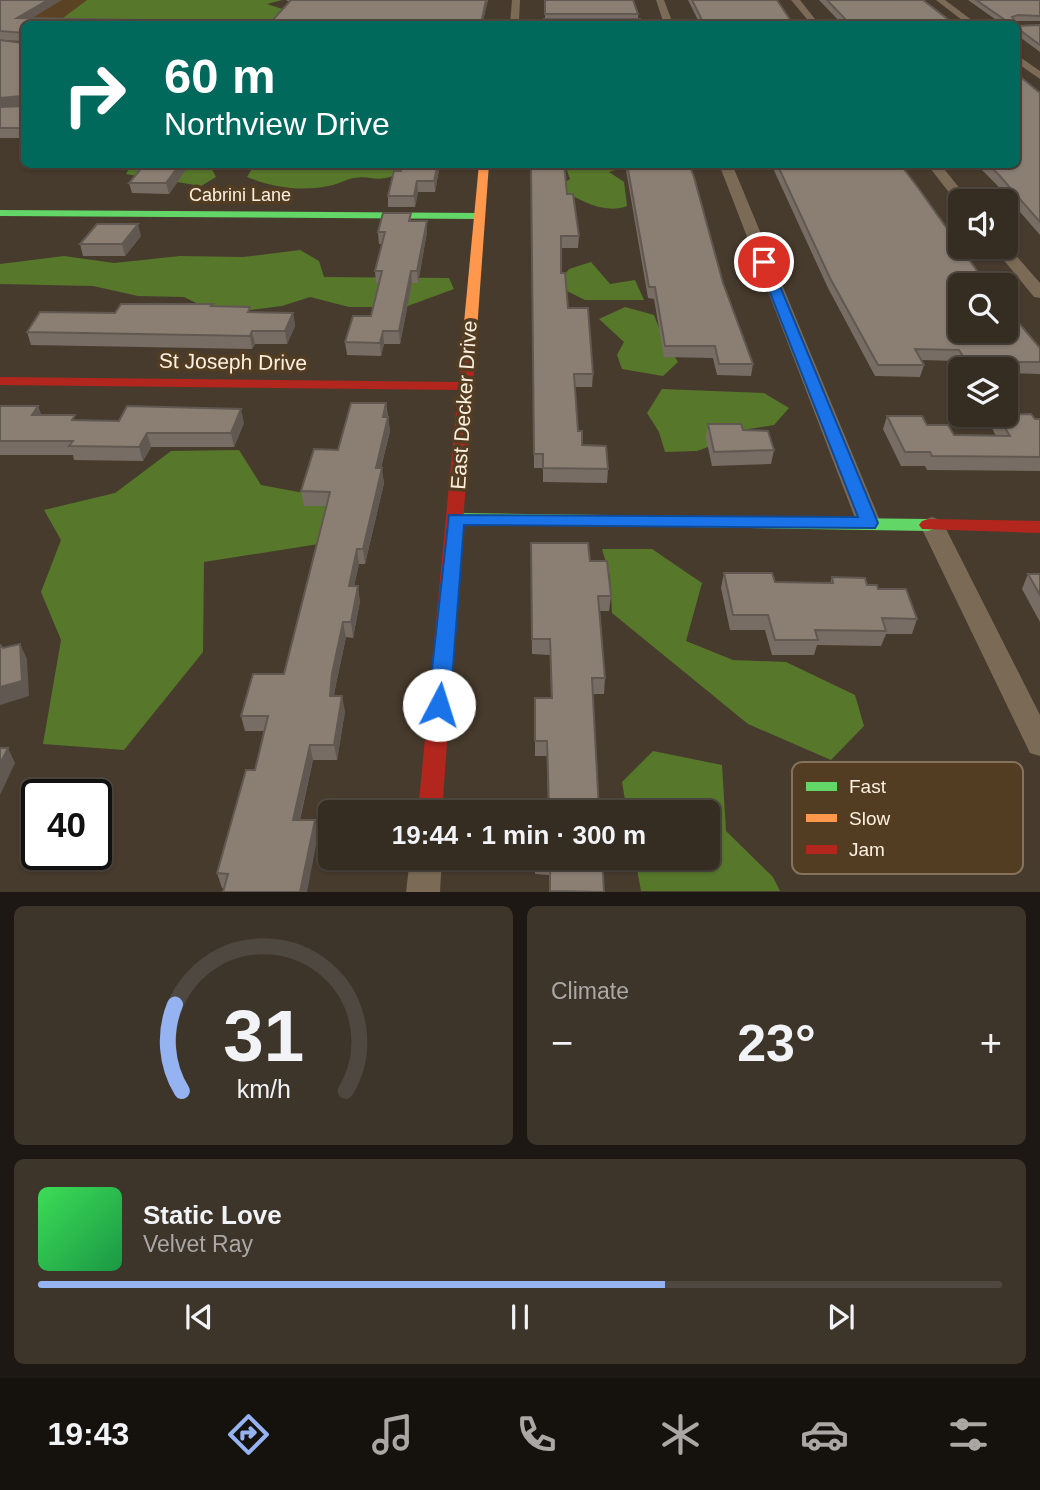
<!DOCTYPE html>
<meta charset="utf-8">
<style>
:root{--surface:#352c22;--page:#3d342a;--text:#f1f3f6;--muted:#aaa7a5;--line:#4f4840;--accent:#95b2f1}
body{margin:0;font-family:Helvetica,sans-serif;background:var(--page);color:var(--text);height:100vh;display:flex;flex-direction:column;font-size:26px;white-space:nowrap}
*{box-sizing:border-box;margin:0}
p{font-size:23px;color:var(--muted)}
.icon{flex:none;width:38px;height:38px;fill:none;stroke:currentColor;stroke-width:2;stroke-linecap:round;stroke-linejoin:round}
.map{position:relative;height:892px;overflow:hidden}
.sheet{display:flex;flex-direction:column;gap:14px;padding:14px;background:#1d1813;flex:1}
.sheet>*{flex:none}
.banner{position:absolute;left:21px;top:21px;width:999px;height:147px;border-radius:10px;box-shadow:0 2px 5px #0004,0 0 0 2px var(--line);background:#00695c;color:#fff;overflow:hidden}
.fabs{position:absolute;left:948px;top:189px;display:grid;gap:14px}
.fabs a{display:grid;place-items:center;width:70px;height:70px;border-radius:10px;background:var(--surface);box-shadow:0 2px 5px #0004,0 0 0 2px var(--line);font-size:35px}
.speed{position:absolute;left:21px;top:779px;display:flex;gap:14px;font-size:35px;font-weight:700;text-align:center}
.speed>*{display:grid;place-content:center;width:91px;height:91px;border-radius:50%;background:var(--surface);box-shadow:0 2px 5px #0004,0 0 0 2px var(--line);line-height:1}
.speed .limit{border:4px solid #111;border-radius:10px;background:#fff;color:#111}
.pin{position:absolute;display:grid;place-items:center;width:60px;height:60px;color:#fff;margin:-30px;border:4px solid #fff;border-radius:50%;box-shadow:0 2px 7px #0007}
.me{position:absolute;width:77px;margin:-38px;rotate:5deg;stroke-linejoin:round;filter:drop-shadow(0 0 5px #0008)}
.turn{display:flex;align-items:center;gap:24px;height:147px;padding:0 28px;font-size:32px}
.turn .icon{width:91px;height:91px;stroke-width:2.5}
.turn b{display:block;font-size:49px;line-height:60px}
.big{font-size:52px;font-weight:700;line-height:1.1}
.sheet .card{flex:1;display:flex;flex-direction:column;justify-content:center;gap:10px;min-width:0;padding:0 24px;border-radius:10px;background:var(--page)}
.sheet .dial{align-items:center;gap:0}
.dial svg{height:182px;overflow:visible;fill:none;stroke:var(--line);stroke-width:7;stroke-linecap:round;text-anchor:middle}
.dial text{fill:var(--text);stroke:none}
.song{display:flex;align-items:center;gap:21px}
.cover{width:84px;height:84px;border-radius:10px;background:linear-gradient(135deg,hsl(130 70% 55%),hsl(140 70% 35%))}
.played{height:7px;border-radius:4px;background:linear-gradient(90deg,var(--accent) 65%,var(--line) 65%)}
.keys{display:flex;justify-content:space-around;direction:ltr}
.heat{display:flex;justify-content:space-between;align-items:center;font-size:38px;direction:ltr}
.sheet .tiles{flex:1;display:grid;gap:14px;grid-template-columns:1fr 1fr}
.card:last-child{grid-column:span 2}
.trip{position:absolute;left:318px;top:800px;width:402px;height:70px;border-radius:10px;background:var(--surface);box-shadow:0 2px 5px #0004,0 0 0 2px var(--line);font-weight:700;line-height:70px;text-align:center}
.dock{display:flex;height:112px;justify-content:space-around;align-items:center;background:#15120e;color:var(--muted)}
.dock .icon{width:49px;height:49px}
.dock .active{color:var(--accent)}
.dock b{font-size:32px;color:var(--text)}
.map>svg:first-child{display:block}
.built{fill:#5b4223}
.forest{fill:#57772b}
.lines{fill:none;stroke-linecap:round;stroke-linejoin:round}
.street{fill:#7a6a56;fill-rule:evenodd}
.fast{fill:#63d668;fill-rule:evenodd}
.slow{fill:#ff974d;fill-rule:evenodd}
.jam{fill:#b3261e;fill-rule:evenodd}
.wall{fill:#786d64}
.shaded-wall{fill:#615951}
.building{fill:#8b7f74;stroke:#615951;stroke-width:2}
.route{fill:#1a73e8;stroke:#114b97;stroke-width:2}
.labels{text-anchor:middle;stroke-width:7;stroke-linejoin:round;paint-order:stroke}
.far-street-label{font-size:18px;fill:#fef0e0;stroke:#523c22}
.street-label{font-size:21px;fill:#fef0e0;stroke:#523c22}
.key{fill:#523c22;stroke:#86725b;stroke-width:2}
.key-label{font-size:19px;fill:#fef0e0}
</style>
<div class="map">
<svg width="1040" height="892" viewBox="0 0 1040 892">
<rect width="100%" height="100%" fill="#473b2d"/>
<polygon class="built" points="0,0 109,0 82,19 0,19"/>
<g class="forest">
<polygon points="87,0 282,0 267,4 311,18 311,24 55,24"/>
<polygon points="209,164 216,177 201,186 177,182 177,175 148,178 126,174 131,165"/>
<path d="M391,164L396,166V175C374,183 372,175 354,178C347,179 340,183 333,185C304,192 274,188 247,177L252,169L299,165Z"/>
<path d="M565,165H630L609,172L624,182L627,206C603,215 579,199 557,188L570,179Z"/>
<polygon points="300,250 319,261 324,277 449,278 454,289 405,307 349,307 310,297 282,306 219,314 184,297 138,296 93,286 0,284 0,264 64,256 114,263 180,256 243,257"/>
<polygon points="591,262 610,284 635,280 644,300 585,300 557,286 569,269"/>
<polygon points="625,307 654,315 662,336 678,362 663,376 622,369 617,355 624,342 599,319"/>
<polygon points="662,389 764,393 789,408 774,425 737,431 722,442 697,451 665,452 659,432 647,413"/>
<polygon points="239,450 261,485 363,504 344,540 204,562 203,652 124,750 43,744 61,640 41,592 61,540 44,510 115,493 171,451"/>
<polygon points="602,549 652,549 702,583 686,641 733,660 786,662 855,695 864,726 831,760 748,724 612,613 610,576"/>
<polygon points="653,751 722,765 726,831 773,877 780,891 641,891 635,858 709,858 709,812 627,812 622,782"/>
</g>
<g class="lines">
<g class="street">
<polygon points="512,0 520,0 519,21 571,21 576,24 510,24"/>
<polygon points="656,0 664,0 673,24 609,24 614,21 663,21"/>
<polygon points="791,0 800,0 819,24 811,24"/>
<polygon points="936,0 945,0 977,24 967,24"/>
<polygon points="1017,55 1040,71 1040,79 1017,63"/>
<polygon points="719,164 732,164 881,523 877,528 861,528 857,523"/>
<polygon points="927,164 940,164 970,201 958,204"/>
<polygon points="1006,244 1040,283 1040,298 1034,297 993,247 1006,247"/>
<polygon points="932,517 940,520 944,525 1040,715 1040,756 1030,753 920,525 924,520"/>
<polygon points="410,858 442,858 440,892 406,892"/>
</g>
<g class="fast">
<polygon points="0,210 479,213 484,216 479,219 0,216"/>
<polygon points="455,513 928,519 934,521 937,525 934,529 928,531 449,523 446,519 449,515"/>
</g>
<polygon class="slow" points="479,164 489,164 476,344 469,348 462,344"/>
<g class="jam">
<polygon points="469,340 476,344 442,812 418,812 458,390 0,385 0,377 459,382 462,344"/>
<polygon points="928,519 1040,521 1040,533 922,529 919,525 922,521"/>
</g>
</g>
<g class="wall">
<polygon points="0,0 32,19 271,22 289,2 286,0 488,0 482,24 24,24 24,138 0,138 0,40 21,43 22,41 0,40"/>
<polygon points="545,0 638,14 638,18 545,18"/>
<polygon points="688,0 777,0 793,24 700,24"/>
<polygon points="819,0 923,0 954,24 842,24"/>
<polygon points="968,0 1040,0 1040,21 1015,21 1018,26 1040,25 1040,52 1017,35 1017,24 1002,24"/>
<polygon points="1040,93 1040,235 996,184 976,164 1017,164"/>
<polygon points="190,164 169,194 132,193 129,183"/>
<polygon points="440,164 435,192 418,192 415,207 388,207 388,196 401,171"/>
<polygon points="531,164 567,194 579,236 578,248 561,248 561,273 568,308 593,374 592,387 575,387 578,431 582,445 608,469 607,483 543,482 543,468 534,468"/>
<polygon points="625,164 689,164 723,283 753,364 751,376 717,375 713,358 664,357 654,299 648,298"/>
<polygon points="771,164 900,164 987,285 1040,348 1040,374 1006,373 1006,369 961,370 956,361 921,360 924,365 920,377 875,376 828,288"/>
<polygon points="411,213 411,221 427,232 418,283 412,283 400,344 384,344 381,356 347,355 345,342 371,316 379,283 376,283 375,271 382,244 379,244 378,232"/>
<polygon points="141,236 125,256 83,256 80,244"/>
<polygon points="213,306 251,312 293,313 295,326 287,344 255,344 252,349 31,345 27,332 115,313"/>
<polygon points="386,403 390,431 381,468 384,483 365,564 359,564 354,586 360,601 353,638 346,637 335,689 334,696 345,711 337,760 313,760 300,820 318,835 224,888 222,888 217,873 255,770 264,731 245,731 241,716 284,674 327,506 304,506 301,491 338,450"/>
<polygon points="0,406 38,406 41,415 76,420 244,423 234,447 151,447 143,461 74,460 73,455 0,455"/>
<polygon points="996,415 1040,419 1040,471 927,470 925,466 901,466 883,429 887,416 927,425 954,435 996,436 992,428"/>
<polygon points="708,424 743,430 774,450 771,464 712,466 706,438"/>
<polygon points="531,543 590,561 611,596 609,611 600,611 605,678 604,694 592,694 599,812 548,807 547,756 535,756 535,698 551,698 550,655 532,654"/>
<polygon points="724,573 775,582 830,583 832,577 867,585 878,589 917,619 912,634 886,634 881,646 817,645 814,655 772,655 765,630 730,630 721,588"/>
<polygon points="1028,574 1040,574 1040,622 1022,589"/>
<polygon points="874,766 967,820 961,833 968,851 961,866 862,865 845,811 850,795 873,796 869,781"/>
<polygon points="535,858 602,858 604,892 549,892 549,875 535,874"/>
</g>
<g class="shaded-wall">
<polygon points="48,0 62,0 19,26 17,18"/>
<polygon points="486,0 488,0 482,24 481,24"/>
<polygon points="21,96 24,105 0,108 0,98"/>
<polygon points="180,164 190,164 169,194 166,183"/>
<polygon points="438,164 440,164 435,192 434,181"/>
<polygon points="417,181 418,192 415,207 414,196"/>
<polygon points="427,221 427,232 418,283 417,271"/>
<polygon points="138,224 141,236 125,256 122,244"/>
<polygon points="411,271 412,283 400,344 399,331"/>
<polygon points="293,313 295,326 287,344 285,331"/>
<polygon points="252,331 255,344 252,349 250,336"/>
<polygon points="383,331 384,344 381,356 380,343"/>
<polygon points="386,403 387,417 383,417"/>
<polygon points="38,406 43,420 32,415"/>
<polygon points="241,409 244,423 234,447 231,433"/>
<polygon points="388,417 390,431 377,483 376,468"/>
<polygon points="147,433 151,447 143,461 139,447"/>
<polygon points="382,468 384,483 365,564 363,549"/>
<polygon points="357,549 359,564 351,601 349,586"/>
<polygon points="358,586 360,601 353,638 351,622"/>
<polygon points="343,622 346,637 335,689 332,711 330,696 332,674"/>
<polygon points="20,644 27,659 29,696 0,705 0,687"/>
<polygon points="342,696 345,711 337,760 334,745"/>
<polygon points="310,745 313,760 296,835 293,820"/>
<polygon points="8,748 15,763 0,795 0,764"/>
<polygon points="315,820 318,835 307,892 300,892"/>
</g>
<g class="building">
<polygon points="0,0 48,0 17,18 271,22 291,0 486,0 481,24 24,24 24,128 0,128 0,107 23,106 21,96 0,98 0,40 21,43 24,33 0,31"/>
<polygon points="545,0 633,0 638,14 545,14"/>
<polygon points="692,0 777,0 793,24 704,24"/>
<polygon points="827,0 923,0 954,24 850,24"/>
<polygon points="976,0 1040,0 1040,16 1018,15 1012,17 1018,26 1040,25 1040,45 1017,28 1017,24 1011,24"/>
<polygon points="544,19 640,19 641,24 543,24"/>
<polygon points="1017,74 1040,93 1040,222 999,175 988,164 1017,164"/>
<polygon points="145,164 180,164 166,183 129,183"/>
<polygon points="403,164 438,164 434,181 417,181 414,196 388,196 394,171 401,171"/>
<polygon points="531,164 564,164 567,194 573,194 579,236 561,236 561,273 565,273 568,308 588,308 593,374 574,374 578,431 582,431 582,445 606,446 608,469 543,468 543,454 534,454"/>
<polygon points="627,164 689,164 694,177 723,283 753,364 719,364 715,346 665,346 655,287 649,287"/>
<polygon points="777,164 900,164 919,189 987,285 961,285 961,331 1006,331 1006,308 1040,348 1040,362 991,362 994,367 969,366 959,350 915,349 924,365 878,365 830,278"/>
<polygon points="383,213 411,213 409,221 427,221 417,271 411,271 399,331 383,331 380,343 345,342 353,316 371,316 382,271 375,271 385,232 378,232"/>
<polygon points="97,224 138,224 122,244 80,244"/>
<polygon points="121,304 213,304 211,306 250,307 248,312 293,313 285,331 252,331 250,336 27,332 40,312 115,313"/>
<polygon points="351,403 386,403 383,417 388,417 376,468 382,468 363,549 357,549 349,586 358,586 351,622 343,622 332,674 330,696 342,696 334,745 310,745 293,820 315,820 300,892 223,892 228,874 217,873 246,770 255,770 268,716 241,716 253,674 284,674 330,492 301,491 314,449 338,450"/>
<polygon points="0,406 38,406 32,415 75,415 72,420 119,421 127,406 241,409 231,433 147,433 139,447 69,446 73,441 0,441"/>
<polygon points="1031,414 1035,419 1040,419 1040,457 932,456 930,452 905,452 887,416 922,416 927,425 948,425 954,435 1010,436 997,415"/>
<polygon points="708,424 741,424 743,430 768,431 774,450 714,452"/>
<polygon points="531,543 588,543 590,561 607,561 611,596 598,596 605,678 592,678 599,812 535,812 535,807 549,807 547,741 535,741 535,698 552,698 550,639 532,639"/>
<polygon points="724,573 772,573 775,582 833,583 832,577 865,578 867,585 877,585 878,589 906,589 917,619 882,618 886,631 815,630 818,640 775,640 768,615 733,615"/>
<polygon points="1028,574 1040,574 1040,595"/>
<polygon points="20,644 22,681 0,687 0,645 3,648"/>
<polygon points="0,748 8,748 0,764"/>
<polygon points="535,858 602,858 604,892 550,891 550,860 535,859"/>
</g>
<polygon class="route" points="764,258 770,262 878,523 875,528 464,525 450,705 447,712 439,714 431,712 428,705 449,515 858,517 758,262"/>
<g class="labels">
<g class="far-street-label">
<text x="240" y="201">Cabrini Lane</text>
</g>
<g class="street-label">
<text transform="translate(233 362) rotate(1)" y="7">St Joseph Drive</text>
<text transform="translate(464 405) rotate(-86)" y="7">East Decker Drive</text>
</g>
</g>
<rect x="792" y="762" width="231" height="112" rx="10" class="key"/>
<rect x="806" y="782" width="31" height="9" fill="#63d668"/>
<rect x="806" y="814" width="31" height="8" fill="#ff974d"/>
<rect x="806" y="845" width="31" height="9" fill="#b3261e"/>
<g class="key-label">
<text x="849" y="793">Fast</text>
<text x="849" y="825">Slow</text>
<text x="849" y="856">Jam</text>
</g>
</svg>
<div class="fabs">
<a><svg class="icon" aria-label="sound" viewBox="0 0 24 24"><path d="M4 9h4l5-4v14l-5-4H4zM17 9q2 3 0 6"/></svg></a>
<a><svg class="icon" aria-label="search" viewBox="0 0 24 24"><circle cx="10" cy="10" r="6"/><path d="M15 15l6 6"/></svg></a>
<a><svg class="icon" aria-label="layers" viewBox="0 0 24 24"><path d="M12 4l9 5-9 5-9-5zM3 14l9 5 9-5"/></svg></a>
</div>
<div class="speed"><div class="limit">40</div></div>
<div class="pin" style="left:764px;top:262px;background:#d93025"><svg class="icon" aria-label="arrive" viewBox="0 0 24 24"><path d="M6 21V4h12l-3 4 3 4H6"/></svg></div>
<svg class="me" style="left:439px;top:705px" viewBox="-20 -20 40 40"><circle r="19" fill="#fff"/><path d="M0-13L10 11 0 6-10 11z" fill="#1a73e8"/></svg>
<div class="trip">19:44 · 1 min · 300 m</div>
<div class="banner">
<div class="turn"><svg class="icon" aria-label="right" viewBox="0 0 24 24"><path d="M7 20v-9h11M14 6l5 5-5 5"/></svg><div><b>60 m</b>Northview Drive</div></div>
</div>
</div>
<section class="sheet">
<div class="tiles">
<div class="card dial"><svg viewBox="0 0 100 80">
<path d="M14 69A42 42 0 1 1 86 69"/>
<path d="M14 69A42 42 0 0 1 11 31" stroke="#95b2f1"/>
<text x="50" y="56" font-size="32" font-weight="700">31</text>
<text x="50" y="72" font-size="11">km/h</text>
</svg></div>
<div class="card"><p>Climate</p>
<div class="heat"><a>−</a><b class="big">23°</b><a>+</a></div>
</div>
<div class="card">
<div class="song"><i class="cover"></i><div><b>Static Love</b><p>Velvet Ray</p></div></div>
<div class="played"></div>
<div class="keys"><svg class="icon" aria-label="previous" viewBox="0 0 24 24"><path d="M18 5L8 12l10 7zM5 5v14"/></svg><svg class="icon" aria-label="pause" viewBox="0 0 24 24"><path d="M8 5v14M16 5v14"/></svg><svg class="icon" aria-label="next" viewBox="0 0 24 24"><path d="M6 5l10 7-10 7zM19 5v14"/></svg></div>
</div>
</div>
</section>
<nav class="dock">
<b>19:43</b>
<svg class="icon active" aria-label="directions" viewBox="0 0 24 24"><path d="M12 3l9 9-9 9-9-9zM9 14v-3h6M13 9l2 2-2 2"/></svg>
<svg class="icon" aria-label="music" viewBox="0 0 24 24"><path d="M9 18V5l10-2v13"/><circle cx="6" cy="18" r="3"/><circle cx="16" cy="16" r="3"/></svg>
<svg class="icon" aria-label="phone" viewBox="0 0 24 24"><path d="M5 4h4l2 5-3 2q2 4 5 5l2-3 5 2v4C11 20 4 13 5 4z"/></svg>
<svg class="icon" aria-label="climate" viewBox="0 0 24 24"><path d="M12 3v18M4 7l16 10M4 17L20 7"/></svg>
<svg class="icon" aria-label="car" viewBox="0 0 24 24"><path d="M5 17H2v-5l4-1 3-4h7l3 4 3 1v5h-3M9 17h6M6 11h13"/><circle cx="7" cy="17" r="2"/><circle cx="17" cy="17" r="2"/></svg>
<svg class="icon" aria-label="filters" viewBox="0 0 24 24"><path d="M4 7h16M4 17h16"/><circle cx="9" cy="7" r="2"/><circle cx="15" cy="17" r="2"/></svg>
</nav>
